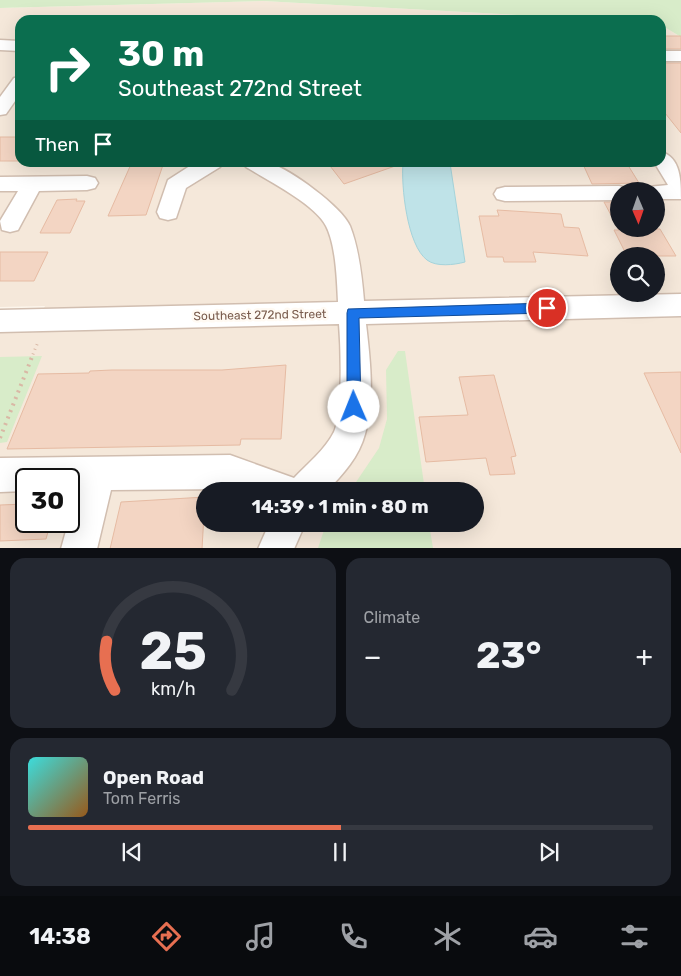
<!DOCTYPE html>
<meta charset="utf-8">
<style>
:root{--surface:#171b24;--page:#242831;--text:#f1f3f6;--muted:#9ea1a6;--line:#363941;--accent:#e76f51}
body{margin:0;font-family:Rubik,sans-serif;background:var(--page);color:var(--text);height:100vh;display:flex;flex-direction:column;font-size:19px;white-space:nowrap}
*{box-sizing:border-box;margin:0}
p{font-size:16px;color:var(--muted)}
.icon{flex:none;width:28px;height:28px;fill:none;stroke:currentColor;stroke-width:2;stroke-linecap:round;stroke-linejoin:round}
.map{position:relative;height:548px;overflow:hidden}
.details{display:flex;flex-direction:column;gap:10px;padding:10px;background:#0d0f14;flex:1}
.details>*{flex:none}
.banner{position:absolute;left:15px;top:15px;width:651px;height:152px;border-radius:15px;box-shadow:0 5px 20px #0002;background:#0b6e4f;color:#fff;overflow:hidden}
.needle{width:32px;rotate:178deg}
.fabs{position:absolute;left:610px;top:182px;display:grid;gap:10px}
.fabs a{display:grid;place-items:center;width:55px;height:55px;border-radius:50%;background:var(--surface);box-shadow:0 5px 20px #0002;font-size:25px}
.speed{position:absolute;left:15px;top:468px;display:flex;gap:10px;font-size:25px;font-weight:700;text-align:center}
.speed>*{display:grid;place-content:center;width:65px;height:65px;border-radius:50%;background:var(--surface);box-shadow:0 5px 20px #0002;line-height:1}
.speed .limit{border:2px solid #111;border-radius:8px;background:#fff;color:#111}
.pin{position:absolute;display:grid;place-items:center;width:42px;height:42px;color:#fff;margin:-21px;border:2px solid #fff;border-radius:50%;box-shadow:0 1px 5px #0007}
.me{position:absolute;width:55px;margin:-28px;rotate:359deg;stroke-linejoin:round;filter:drop-shadow(0 0 4px #0008)}
.turn{display:flex;align-items:center;gap:18px;height:105px;padding:0 20px;font-size:22px}
.turn .icon{width:65px;height:65px;stroke-width:2.5}
.turn b{display:block;font-size:35px;line-height:42px}
.then{display:flex;align-items:center;height:48px;padding:0 20px;background:#0003;gap:10px;font-size:19px}
.big{font-size:38px;font-weight:700;line-height:1.1}
.details .tile{flex:1;display:flex;flex-direction:column;justify-content:center;gap:8px;min-width:0;padding:0 18px;border-radius:15px;background:var(--page)}
.details .dial{align-items:center;gap:0}
.dial svg{height:130px;overflow:visible;fill:none;stroke:var(--line);stroke-width:7;stroke-linecap:round;text-anchor:middle}
.dial text{fill:var(--text);stroke:none}
.song{display:flex;align-items:center;gap:15px}
.cover{width:60px;height:60px;border-radius:8px;background:linear-gradient(135deg,hsl(180 70% 55%),hsl(30 70% 35%))}
.played{height:5px;border-radius:2px;background:linear-gradient(90deg,var(--accent) 50%,var(--line) 50%)}
.keys{display:flex;justify-content:space-around;direction:ltr}
.heat{display:flex;justify-content:space-between;align-items:center;font-size:28px;direction:ltr}
.details .tiles{flex:1;display:grid;gap:10px;grid-template-columns:1fr 1fr}
.tile:last-child{grid-column:span 2}
.trip{position:absolute;left:196px;top:482px;width:288px;height:50px;border-radius:25px;background:var(--surface);box-shadow:0 5px 20px #0002;font-weight:700;line-height:50px;text-align:center}
.tab-bar{display:flex;height:80px;justify-content:space-around;align-items:center;background:#090b0e;color:var(--muted)}
.tab-bar .icon{width:35px;height:35px}
.tab-bar .active{color:var(--accent)}
.tab-bar b{font-size:22px;color:var(--text)}
.map>svg:first-child{display:block}
.residential{fill:#f5e8da;fill-rule:evenodd}
.green{fill:#d8ecc9}
.water{fill:#bfe3e8;stroke:#a5d3da}
.building{fill:#f3d5c3;stroke:#e6bba3}
.lines{fill:none;stroke-linecap:round;stroke-linejoin:round}
.minor-casing{stroke:#d1beb0;stroke-width:3}
.path-far1{stroke:#d9b8a5;stroke-width:3;stroke-dasharray:1 4;stroke-linecap:butt}
.path{stroke:#d9b8a5;stroke-width:4;stroke-dasharray:2 5;stroke-linecap:butt}
.minor{fill:#fff;fill-rule:evenodd}
.route{fill:#1a73e8;stroke:#114b97}
.labels{text-anchor:middle;stroke-width:5;stroke-linejoin:round;paint-order:stroke}
.street-label{font-size:12px;fill:#7a5c4d;stroke:#fffaf3}
</style>
<div class="map">
<svg width="681" height="549" viewBox="0 0 681 549">
<rect width="100%" height="100%" fill="#fdf6ec"/>
<path class="residential" d="M263,1L608,20H20V162H661V25L681,37V548H0V321L38,320L45,306L0,307V8ZM619,191H656V229H619ZM619,256H656V294H619ZM26,479H69V521H26ZM205,491H475V524H205Z"/>
<g class="green">
<polygon points="0,0 681,0 681,37 661,25 661,20 608,20 263,1 0,8"/>
<polygon points="398,351 405,351 425,491 350,491 379,448 387,419 386,370"/>
<polygon points="42,356 7,442 0,443 0,357"/>
<polygon points="326,524 429,524 433,548 318,548"/>
</g>
<path class="water" d="M403,163H450L465,262C454,265 436,267 427,260C407,245 401,186 403,163Z"/>
<g class="building">
<rect x="661" y="36" width="20" height="13"/>
<polygon points="661,63 681,63 681,133 661,108"/>
<rect x="0" y="137" width="20" height="24"/>
<polygon points="132,162 164,162 146,215 108,216"/>
<polygon points="327,162 397,162 398,165 344,184"/>
<polygon points="582,162 626,162 639,183 592,184"/>
<polygon points="77,199 76,201 85,201 70,233 40,233 57,200"/>
<polygon points="604,202 619,202 619,229 660,229 676,256 627,256 614,230 619,230"/>
<polygon points="497,210 561,214 564,227 579,228 588,256 533,252 536,262 504,262 503,257 487,257 479,216 499,216"/>
<polygon points="0,252 48,252 34,281 0,281"/>
<polygon points="286,365 281,439 241,439 240,445 7,449 38,374 89,373 90,371 112,370 222,370"/>
<polygon points="681,372 681,453 644,373"/>
<polygon points="494,375 516,456 511,457 515,474 490,475 486,458 426,462 419,417 468,415 459,377"/>
<polygon points="205,497 202,549 110,549 121,502"/>
<polygon points="26,504 26,521 51,521 46,539 0,541 0,505"/>
</g>
<g class="lines">
<g class="minor-casing">
<g id="minor">
<polygon points="0,40 20,41 20,51 0,50"/>
<rect x="661" y="51" width="20" height="10"/>
<polygon points="20,77 20,94 6,114 0,115 0,97 14,78"/>
<path d="M661,152C681,157 681,182 681,199H656V191H646L648,187L668,185L654,162H661Z"/>
<polygon points="196,162 223,162 220,167 186,188 176,218 168,220 160,218 157,212 168,180"/>
<path d="M243,162C251,162 262,160 270,163C291,170 341,206 350,226C359,249 362,277 364,301L681,294V316L366,324C370,358 375,400 365,434C359,457 343,474 327,491H237L230,489L111,490L97,549H61L77,491H69V479H26V491L0,492V458L230,455L294,478C307,464 325,450 334,432C343,412 341,348 339,324L0,332V310L338,302C337,281 336,245 326,226C315,204 267,180 246,167Z"/>
<polygon points="87,176 95,178 98,183 95,188 87,190 39,191 18,230 10,232 2,230 0,221 18,191 0,191 0,177"/>
<polygon points="619,186 627,188 629,191 619,191 619,200 505,201 497,199 494,194 497,189 505,187"/>
<polygon points="269,524 305,524 294,549 258,549"/>
</g>
</g>
<polyline class="path-far1" points="31,359 38,342"/>
<polyline class="path" points="0,438 32,357"/>
<use href="#minor" class="minor"/>
</g>
<polygon class="route" points="547,303 551,304 553,308 551,311 547,313 359,318 361,407 359,411 354,413 349,411 347,407 347,313 348,309"/>
<g class="labels">
<g class="street-label">
<text transform="translate(260 315) rotate(-1)" y="4">Southeast 272nd Street</text>
</g>
</g>
</svg>
<div class="fabs">
<a><svg class="needle" viewBox="-14 -14 28 28"><path d="M0-13l5 13h-10z" fill="#e53935"/><path d="M0 13l5-13h-10z" fill="#9ea1a6"/></svg></a>
<a><svg class="icon" aria-label="search" viewBox="0 0 24 24"><circle cx="10" cy="10" r="6"/><path d="M15 15l6 6"/></svg></a>
</div>
<div class="speed"><div class="limit">30</div></div>
<div class="pin" style="left:547px;top:308px;background:#d93025"><svg class="icon" aria-label="arrive" viewBox="0 0 24 24"><path d="M6 21V4h12l-3 4 3 4H6"/></svg></div>
<svg class="me" style="left:354px;top:407px" viewBox="-20 -20 40 40"><circle r="19" fill="#fff"/><path d="M0-13L10 11 0 6-10 11z" fill="#1a73e8"/></svg>
<div class="trip">14:39 · 1 min · 80 m</div>
<div class="banner">
<div class="turn"><svg class="icon" aria-label="right" viewBox="0 0 24 24"><path d="M7 20v-9h11M14 6l5 5-5 5"/></svg><div><b>30 m</b>Southeast 272nd Street</div></div>
<div class="then">Then<svg class="icon" aria-label="arrive" viewBox="0 0 24 24"><path d="M6 21V4h12l-3 4 3 4H6"/></svg></div>
</div>
</div>
<section class="details">
<div class="tiles">
<div class="tile dial"><svg viewBox="0 0 100 80">
<path d="M14 69A42 42 0 1 1 86 69"/>
<path d="M14 69A42 42 0 0 1 9 39" stroke="#e76f51"/>
<text x="50" y="56" font-size="32" font-weight="700">25</text>
<text x="50" y="72" font-size="11">km/h</text>
</svg></div>
<div class="tile"><p>Climate</p>
<div class="heat"><a>−</a><b class="big">23°</b><a>+</a></div>
</div>
<div class="tile">
<div class="song"><i class="cover"></i><div><b>Open Road</b><p>Tom Ferris</p></div></div>
<div class="played"></div>
<div class="keys"><svg class="icon" aria-label="previous" viewBox="0 0 24 24"><path d="M18 5L8 12l10 7zM5 5v14"/></svg><svg class="icon" aria-label="pause" viewBox="0 0 24 24"><path d="M8 5v14M16 5v14"/></svg><svg class="icon" aria-label="next" viewBox="0 0 24 24"><path d="M6 5l10 7-10 7zM19 5v14"/></svg></div>
</div>
</div>
</section>
<nav class="tab-bar">
<b>14:38</b>
<svg class="icon active" aria-label="directions" viewBox="0 0 24 24"><path d="M12 3l9 9-9 9-9-9zM9 14v-3h6M13 9l2 2-2 2"/></svg>
<svg class="icon" aria-label="music" viewBox="0 0 24 24"><path d="M9 18V5l10-2v13"/><circle cx="6" cy="18" r="3"/><circle cx="16" cy="16" r="3"/></svg>
<svg class="icon" aria-label="phone" viewBox="0 0 24 24"><path d="M5 4h4l2 5-3 2q2 4 5 5l2-3 5 2v4C11 20 4 13 5 4z"/></svg>
<svg class="icon" aria-label="climate" viewBox="0 0 24 24"><path d="M12 3v18M4 7l16 10M4 17L20 7"/></svg>
<svg class="icon" aria-label="car" viewBox="0 0 24 24"><path d="M5 17H2v-5l4-1 3-4h7l3 4 3 1v5h-3M9 17h6M6 11h13"/><circle cx="7" cy="17" r="2"/><circle cx="17" cy="17" r="2"/></svg>
<svg class="icon" aria-label="filters" viewBox="0 0 24 24"><path d="M4 7h16M4 17h16"/><circle cx="9" cy="7" r="2"/><circle cx="15" cy="17" r="2"/></svg>
</nav>
